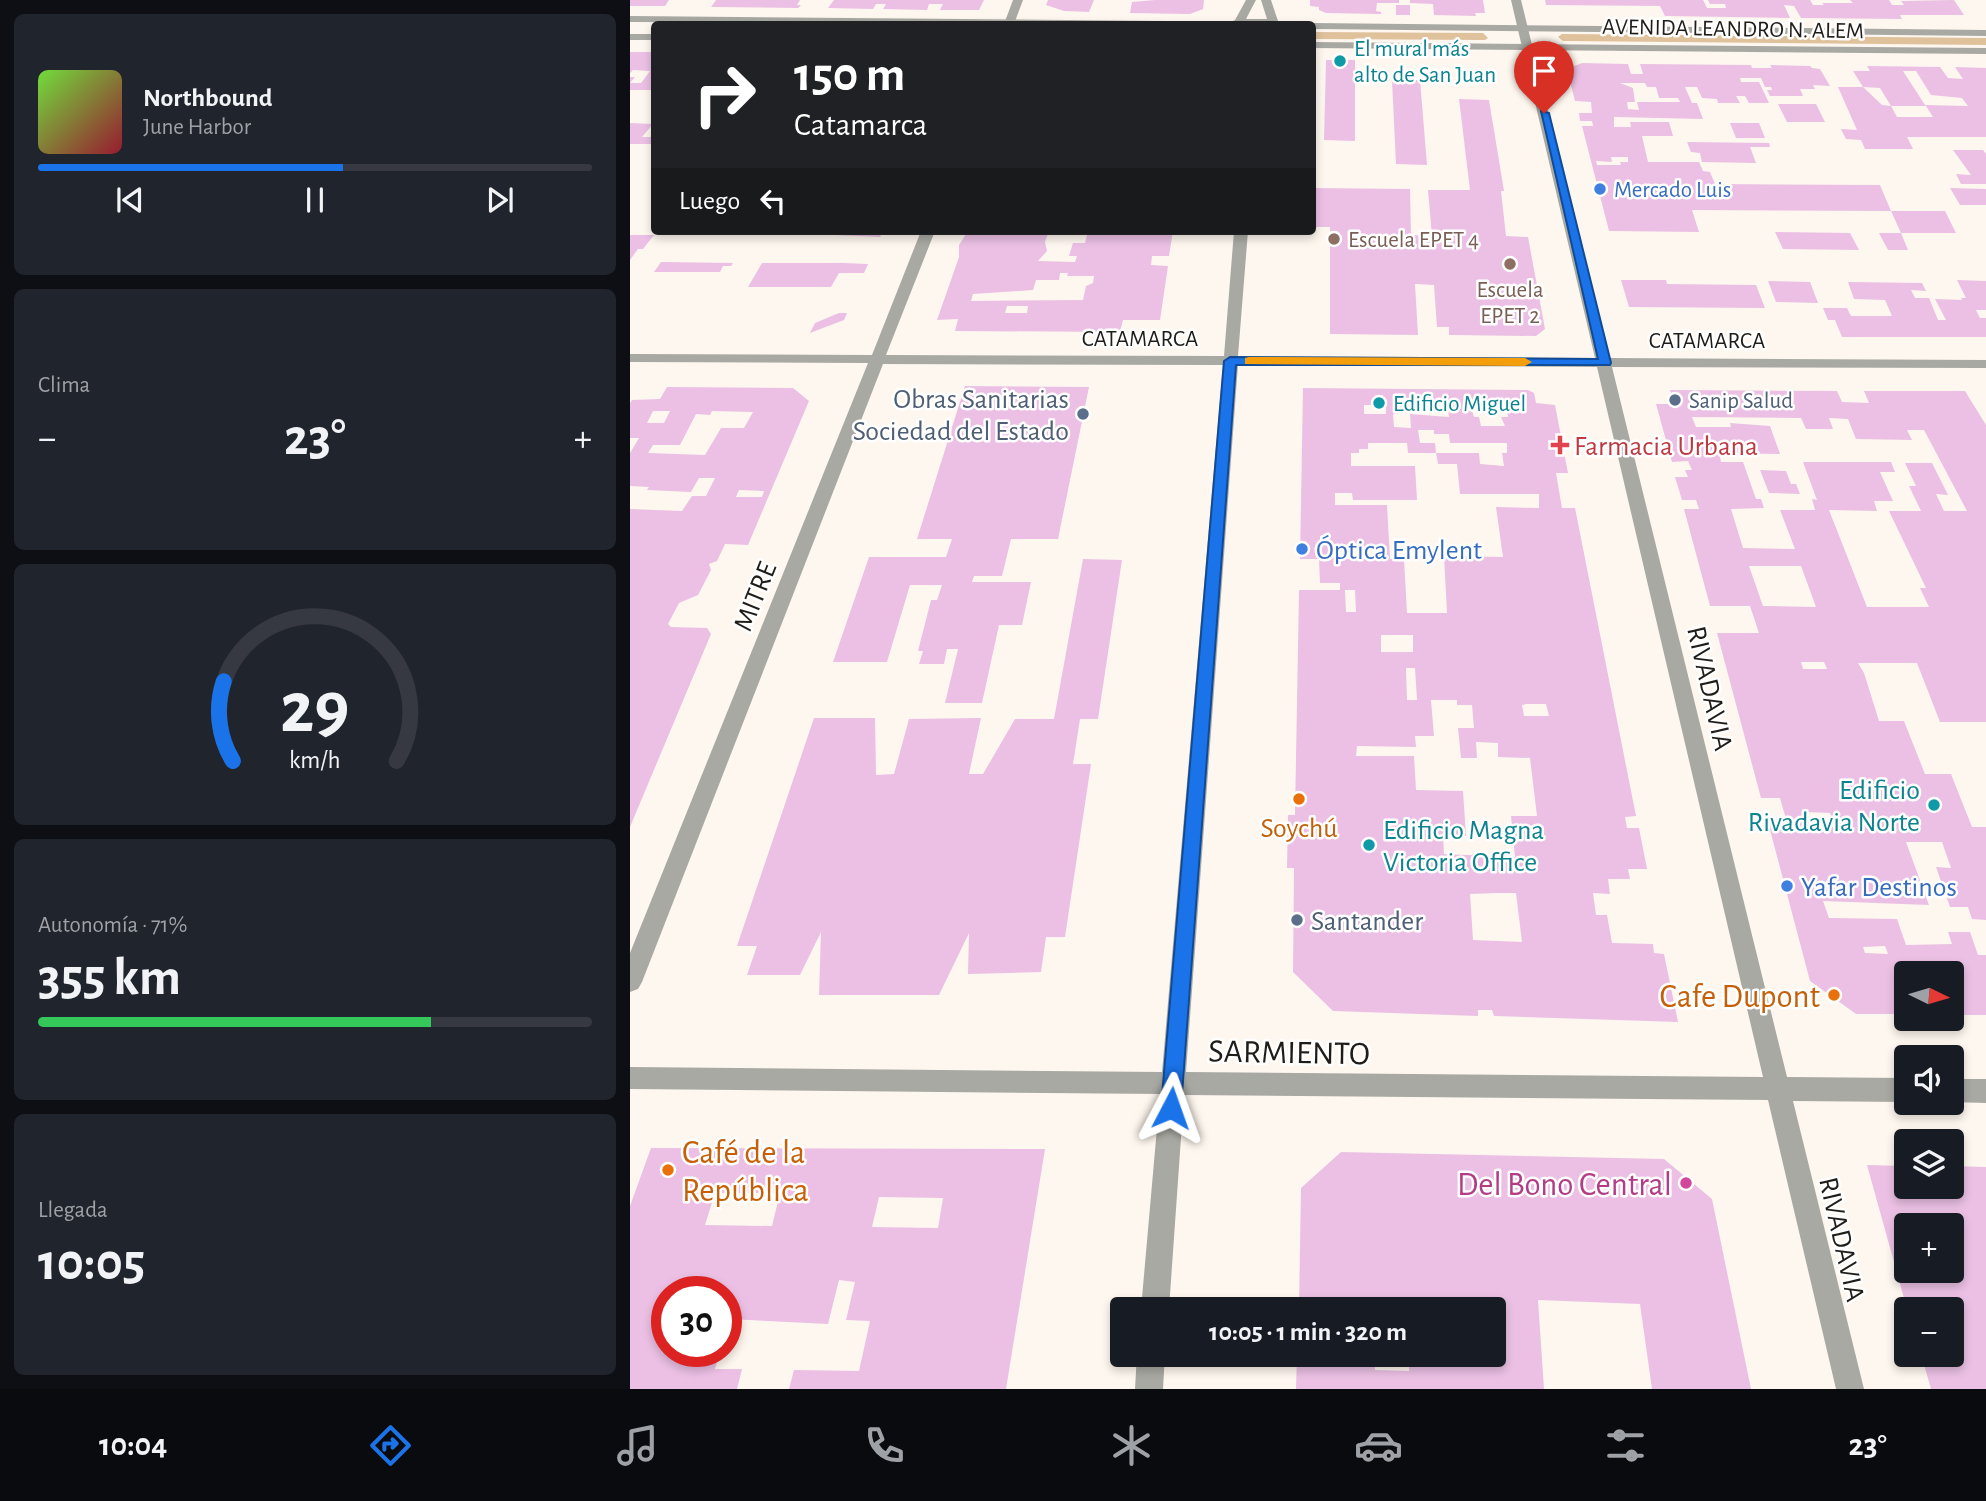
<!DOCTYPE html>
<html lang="es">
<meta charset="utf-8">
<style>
:root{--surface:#171b24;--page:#20242c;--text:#f1f3f6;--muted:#9ea1a6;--line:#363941;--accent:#1a73e8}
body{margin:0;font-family:"Alegreya Sans",sans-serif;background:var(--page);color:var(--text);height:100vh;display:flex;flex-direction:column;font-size:26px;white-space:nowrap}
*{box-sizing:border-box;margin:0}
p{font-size:23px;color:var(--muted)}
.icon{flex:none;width:38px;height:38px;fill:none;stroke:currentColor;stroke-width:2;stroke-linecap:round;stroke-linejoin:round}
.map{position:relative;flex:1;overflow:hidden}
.details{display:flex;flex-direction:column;gap:14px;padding:14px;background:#0d0f14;width:630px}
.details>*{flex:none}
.banner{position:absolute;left:21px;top:21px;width:665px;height:214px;border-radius:7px;box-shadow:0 4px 10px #0003;background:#202124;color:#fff;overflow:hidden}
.needle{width:46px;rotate:95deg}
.buttons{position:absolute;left:1264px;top:961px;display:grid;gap:14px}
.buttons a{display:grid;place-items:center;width:70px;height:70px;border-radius:7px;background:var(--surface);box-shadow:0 4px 10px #0003;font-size:35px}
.speed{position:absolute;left:21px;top:1276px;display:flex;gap:14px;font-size:35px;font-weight:700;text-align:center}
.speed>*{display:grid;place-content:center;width:91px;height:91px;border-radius:50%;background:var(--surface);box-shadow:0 4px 10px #0003;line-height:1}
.speed .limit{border:10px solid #d22;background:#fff;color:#111}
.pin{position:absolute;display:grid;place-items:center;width:60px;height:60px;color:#fff;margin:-72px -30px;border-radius:50% 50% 50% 0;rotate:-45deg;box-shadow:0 0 7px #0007}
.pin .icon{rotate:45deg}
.me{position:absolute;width:77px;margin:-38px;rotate:4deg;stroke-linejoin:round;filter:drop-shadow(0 0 5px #0008)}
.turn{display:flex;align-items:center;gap:24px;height:147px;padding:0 28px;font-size:32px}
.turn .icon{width:91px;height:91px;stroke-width:2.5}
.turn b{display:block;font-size:49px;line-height:60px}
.then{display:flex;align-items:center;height:66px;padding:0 28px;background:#0003;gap:14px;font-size:26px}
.big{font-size:52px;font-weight:700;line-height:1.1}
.details .widget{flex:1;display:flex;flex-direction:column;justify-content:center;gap:10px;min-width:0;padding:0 24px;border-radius:10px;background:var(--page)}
.details .dial{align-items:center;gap:0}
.dial svg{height:182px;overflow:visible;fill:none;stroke:var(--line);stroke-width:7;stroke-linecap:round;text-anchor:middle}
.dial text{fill:var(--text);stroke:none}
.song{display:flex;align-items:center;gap:21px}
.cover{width:84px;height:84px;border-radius:10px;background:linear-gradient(135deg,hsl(100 70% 55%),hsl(350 70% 35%))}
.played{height:7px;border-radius:4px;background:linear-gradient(90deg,var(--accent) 55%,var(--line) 55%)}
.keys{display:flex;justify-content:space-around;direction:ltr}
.heat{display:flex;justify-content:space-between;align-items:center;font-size:38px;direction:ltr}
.charge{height:10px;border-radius:5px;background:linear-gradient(90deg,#34c759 71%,var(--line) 0)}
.trip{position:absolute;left:480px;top:1297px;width:396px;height:70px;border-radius:7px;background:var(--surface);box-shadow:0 4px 10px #0003;font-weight:700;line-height:70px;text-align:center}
.dock{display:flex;height:112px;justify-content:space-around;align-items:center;background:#090b0e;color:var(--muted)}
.dock .icon{width:49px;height:49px}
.dock .on{color:var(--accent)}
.dock b{font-size:32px;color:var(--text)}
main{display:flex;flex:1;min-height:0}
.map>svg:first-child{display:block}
.green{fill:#dfc19b}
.building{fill:#ebc0e4;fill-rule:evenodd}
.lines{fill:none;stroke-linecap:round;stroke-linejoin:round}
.minor{fill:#a8a9a2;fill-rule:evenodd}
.tertiary{fill:#a8a9a2;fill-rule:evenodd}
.route{fill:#1a73e8;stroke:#114b97;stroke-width:2}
.slow{fill:#f59e0b}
.culture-dot{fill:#0f9aa8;stroke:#fff;stroke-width:2.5}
.shop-dot{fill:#3f7fe0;stroke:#fff;stroke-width:2.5}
.education-dot{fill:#8d6e63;stroke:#fff;stroke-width:2.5}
.service-dot{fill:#5c6f8a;stroke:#fff;stroke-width:2.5}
.health-dot{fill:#e0444e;stroke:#fff;stroke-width:2.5}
.food-dot{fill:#e8710a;stroke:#fff;stroke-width:2.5}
.hotel-dot{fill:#d1479c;stroke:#fff;stroke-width:2.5}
.labels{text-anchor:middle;stroke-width:5;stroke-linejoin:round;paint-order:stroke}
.far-street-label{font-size:23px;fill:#201c17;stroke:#fff}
.far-culture-label{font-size:23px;fill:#0d838f;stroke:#fff;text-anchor:start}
.far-shop-label{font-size:23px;fill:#366cbe;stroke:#fff;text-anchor:start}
.far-education-label{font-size:23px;fill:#785e54;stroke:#fff;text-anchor:start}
.far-service-label{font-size:23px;fill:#4e5e75;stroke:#fff;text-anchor:start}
.service-label{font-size:28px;fill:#4e5e75;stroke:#fff;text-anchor:end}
.health-label{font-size:28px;fill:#be3a42;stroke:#fff;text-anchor:start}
.shop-label{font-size:28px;fill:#366cbe;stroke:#fff;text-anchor:start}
.street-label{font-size:28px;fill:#201c17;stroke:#fff}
.culture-label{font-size:28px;fill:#0d838f;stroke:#fff;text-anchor:end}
.food-label{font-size:28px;fill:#c56008;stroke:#fff}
.near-food-label{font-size:33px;fill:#c56008;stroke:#fff;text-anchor:end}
.near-street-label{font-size:33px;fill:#201c17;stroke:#fff}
.near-hotel-label{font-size:33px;fill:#b23c85;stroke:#fff;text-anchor:end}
</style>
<main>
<section class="details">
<div class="widget">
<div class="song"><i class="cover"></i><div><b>Northbound</b><p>June Harbor</p></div></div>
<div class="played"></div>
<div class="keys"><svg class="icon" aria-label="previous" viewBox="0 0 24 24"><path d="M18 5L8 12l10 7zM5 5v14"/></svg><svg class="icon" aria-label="pause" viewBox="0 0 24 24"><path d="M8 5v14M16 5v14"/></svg><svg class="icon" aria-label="next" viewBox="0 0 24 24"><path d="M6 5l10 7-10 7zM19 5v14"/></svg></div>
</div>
<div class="widget"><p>Clima</p>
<div class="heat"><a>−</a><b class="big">23°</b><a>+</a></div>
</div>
<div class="widget dial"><svg viewBox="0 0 100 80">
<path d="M14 69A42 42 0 1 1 86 69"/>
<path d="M14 69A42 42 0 0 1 10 34" stroke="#1a73e8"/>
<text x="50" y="56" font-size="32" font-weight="700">29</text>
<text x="50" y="72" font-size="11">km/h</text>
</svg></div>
<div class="widget"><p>Autonomía · 71%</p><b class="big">355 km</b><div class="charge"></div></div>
<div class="widget"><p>Llegada</p><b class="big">10:05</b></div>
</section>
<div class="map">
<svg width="1356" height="1389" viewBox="0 0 1356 1389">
<rect width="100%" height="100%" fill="#fef7ef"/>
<g class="green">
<polygon points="683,32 853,33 858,38 855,40 683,39"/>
<polygon points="932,34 1356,38 1356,45 933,41 928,37"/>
</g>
<g class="building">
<polygon points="0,0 39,0 35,6 0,6"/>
<polygon points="86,0 170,0 167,5 171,5 168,8 81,7"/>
<polygon points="204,0 354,0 349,10 310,10 313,4 299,4 297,10 253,9 256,4 246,4 243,9 198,8"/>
<polygon points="418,0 464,0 459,12 434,11 416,5"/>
<polygon points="525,0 574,0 573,9 560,14 500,13 502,2"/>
<polygon points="680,0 769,0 769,3 747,3 746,11 751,12 751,14 696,13 689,10 689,7 680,6"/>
<polygon points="780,0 853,0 855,13 845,13 846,16 804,15 803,4 780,3"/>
<polygon points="915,0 1073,0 1077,8 1096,8 1095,4 1080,4 1078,0 1180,0 1183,5 1194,5 1192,3 1223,3 1220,0 1259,0 1262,5 1274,5 1271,1 1324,0 1334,15 1270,15 1272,19 1171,18 1164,6 1154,5 1160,18 1035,16 1030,6 916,5"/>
<rect x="766" y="5" width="14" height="10"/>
<polygon points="0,52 24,52 22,57 24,57 24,90 0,90 0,77 5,77 0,83 11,83 20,71 3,70 0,73"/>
<polygon points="696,60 725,60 725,141 694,140"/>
<path d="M952,63L998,64L1001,74H1013L1010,64L1121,65L1122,68H1142L1140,65L1180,66L1182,68L1190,69L1200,86L1183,85L1185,89H1170L1173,96H1140L1137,90H1142L1141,87H1135L1131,78H1110L1111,82H1129L1139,103H1119L1115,96H1106L1110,103H1088L1087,99L1072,98L1067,87H1055L1062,103H1067L1073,119L984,117V127H1001L1000,122H1039L1043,136H1012L1018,162H1069L1073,171L1080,172L1085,184L1250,185L1261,211L1062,210L1069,232L979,231L952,126H963L962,121H950L949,113H962L961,102L945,101L937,69ZM990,83H1015L1017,87H1026L1029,98H1048L1050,102H1007L1009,110L998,109L997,102H1005L1003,88ZM981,157H998V162H990L991,165H967L966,161L982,162Z"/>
<path d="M1237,66L1310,67L1318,78L1333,79L1325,67L1356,68V137H1277L1283,149H1235L1231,140L1216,139L1211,129L1227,130L1208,87H1233L1252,105L1261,106L1267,117H1303L1296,106H1261L1250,88L1233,87L1223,71H1240ZM1273,71H1286L1301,95L1332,98L1338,106L1295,105Z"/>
<polygon points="762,80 790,80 797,165 766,164"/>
<polygon points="829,99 859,100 874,191 871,191 876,236 898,237 915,329 906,336 819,335 819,327 807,327 804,285 785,284 788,335 700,334 700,227 682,227 682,188 780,189 781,235 802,236 798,190 840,190"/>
<polygon points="1148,104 1186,104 1195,122 1157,122"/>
<polygon points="0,123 23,124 12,137 24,137 24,144 0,144"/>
<polygon points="1100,123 1129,123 1135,138 1106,138"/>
<polygon points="1057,142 1139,143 1140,147 1120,147 1126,163 1072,162 1070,153 1061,152"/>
<polygon points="1323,150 1353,150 1356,154 1356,184 1331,184 1326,174 1341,175"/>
<polygon points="1320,188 1356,189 1356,205 1330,205"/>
<polygon points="1261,211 1315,211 1326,233 1271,233"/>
<polygon points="185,231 253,231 250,237 184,234"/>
<path d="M338,231H407L406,234H418L415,242L417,251L408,261L445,262L447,256H439L443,243H455L457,235H507L508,231H543L539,256H522L521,265L538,266L530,320H493L490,332L325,331L328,319L307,320L329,257V245ZM430,273H438L437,276H464L463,283L456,286L453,300L341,301L343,294L403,290L406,280H429ZM377,306H398L397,313H375Z"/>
<polygon points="1145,232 1220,233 1229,250 1153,249"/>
<polygon points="1249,233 1271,233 1278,250 1258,250"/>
<polygon points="0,235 24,235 13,249 8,249 0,260"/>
<polygon points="31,262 103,263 101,266 93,266 90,272 24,272"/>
<polygon points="132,263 213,263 238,264 234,273 209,273 201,287 118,287"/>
<polygon points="991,280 1036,280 1037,284 1126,285 1135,308 999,307"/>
<polygon points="1327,280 1356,281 1356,310 1346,310 1350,318 1356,318 1356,337 1212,337 1205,320 1198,320 1193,308 1217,308 1221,316 1262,316 1255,300 1224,299 1218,282 1292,283 1296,291 1281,290 1285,298 1299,298 1308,320 1316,320 1305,299 1332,300 1331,298 1336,298"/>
<polygon points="1138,281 1180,282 1188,303 1146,302"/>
<polygon points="209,313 217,313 214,320 180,333 185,323"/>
<polygon points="335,386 459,387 428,539 381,539 372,576 344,576 342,582 401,582 392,625 369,625 352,703 315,703 328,649 317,649 314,664 289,664 293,651 288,651 301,600 307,600 312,585 280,585 257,662 203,662 239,557 316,557 322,539 287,539"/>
<path d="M37,387L163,388L179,401L118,545L95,544L87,561L79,564L81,570L68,595L49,603L38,624L41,627L77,628L81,634L0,827V509L52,511L62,496H76L85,478H69L61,492L17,490L19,487L0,486V453L9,438H0V403L2,400L30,399ZM23,411H40L34,423H17ZM82,411L123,412L114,428H91L75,455L18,453L23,445H50L66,414L80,415ZM109,490L134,491L132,497H106Z"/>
<path d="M673,388L898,390L904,393L906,403L925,405L938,473H926L932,508H945L1006,816L995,817L997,828H1009L1017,869H998L1000,879H978L980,894L963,893L966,915H977L982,943L1023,944L1024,953L1034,954L1048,1022L864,1016L862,1010H848V1016L703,1011L663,972L664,868H657L658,815H665L669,590H710V583H690L689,559H670ZM799,402H817L819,417L780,414L781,428L764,427L763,414L783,412V404L799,405ZM734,405H756V414H734ZM840,405L876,406L878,417H871L875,426H851L849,417H844ZM788,430H804V434H819L820,443H877V453H872L874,466L850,464L849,453H806L808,464H827L830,494H909V508L866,507L873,557L814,556L817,613H777L774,559H760L757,505H705V493H722L723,500H787L785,466H721V453H729V449H738V443H777L778,453H806L805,443H790ZM710,548H753V559H710ZM715,590H725L726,612H716ZM751,635H783V652H751ZM776,668H785L787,700H777ZM801,700H827V705H842L844,728H828L831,758H847L846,742L868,743V757L900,758L907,816H881L885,857L814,854L813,836H836L833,791L786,790L784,756H726L727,746L786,747L785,736H804ZM897,704H916L919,716H894L892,705ZM869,893H886L892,942L843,940L840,894Z"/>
<path d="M1040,390L1207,391L1212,402L1239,403L1234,391H1335L1356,425V722H1310L1287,663H1228L1234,673L1249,721H1274L1295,774H1321L1342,827H1356V920L1342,919L1338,907H1320L1306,867L1321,868L1312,842H1276L1299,905L1193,901L1199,918L1267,919L1276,945L1322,944L1318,932H1340L1348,955H1356V1015H1321V973H1276V1014H1226L1180,981L1139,826H1158L1150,798H1131L1087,633H1129L1120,606H1080L1054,509H1069L1066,500H1052L1045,477H1058L1055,470H1062L1058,461L1042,462L1026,404H1044ZM1062,417L1171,418L1176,429H1203L1199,418L1218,419L1226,439L1282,440L1277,430H1294L1337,511H1314L1306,494L1318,495L1302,463H1275L1286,486H1279L1291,511H1259L1296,588H1290L1299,607H1237L1199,510L1247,511L1244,501H1263L1250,472H1265L1261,462H1173L1187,500L1182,499L1185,510H1150L1165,549L1113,548L1101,509L1134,508L1131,499H1126L1113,462H1091L1089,453L1150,454L1140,426L1100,423L1101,427H1066ZM1119,566H1171L1186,607L1133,606ZM1171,662H1194L1197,669H1173ZM1176,812L1200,813L1204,827H1180ZM1255,946L1258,954L1235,953L1233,947Z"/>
<polygon points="1130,470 1156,471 1161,484 1166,484 1170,494 1139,493"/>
<polygon points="453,559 492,560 468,719 450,719 443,764 461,764 435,937 416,937 411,972 338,974 339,933 309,995 189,995 191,932 170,975 117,975 127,946 107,946 184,718 245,718 246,775 264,774 279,719 351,718 339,774 353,774 385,719 424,719"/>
<path d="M21,1148L415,1149L376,1389H159L164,1370L229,1371L240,1321L216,1320L225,1282L209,1280L198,1324L99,1319L96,1326V1292H37V1351H90L85,1369H112L107,1389H0V1206ZM85,1193H150L142,1226L75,1225ZM249,1197L313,1198L308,1228L242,1227Z"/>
<polygon points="711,1152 1034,1159 1082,1199 1121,1389 1022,1389 1010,1304 908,1300 914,1389 666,1389 667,1354 745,1354 745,1370 779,1371 779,1354 863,1354 863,1309 669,1309 671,1188"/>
<path d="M1237,1165L1276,1166V1186H1321V1166L1356,1167V1389H1301L1291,1354H1321V1309H1277ZM1276,1225H1321V1270H1276Z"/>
</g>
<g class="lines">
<g class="minor">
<polygon points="383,0 393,0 384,24 374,24"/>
<path d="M881,0H891L979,358L1356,360V368L982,367L1157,1077L1276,1078V1102L1163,1101L1234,1389H1206L1138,1100L554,1095L539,1309H511L530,1094L0,1089V1067L532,1072L593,365L253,364L12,982L8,989L0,992V953L238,363L0,362V354L242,355L291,231H305L256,355L594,356L604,231H618L608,356L965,358ZM608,365L967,367L1133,1077L556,1072Z"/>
<polygon points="1321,1079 1356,1079 1356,1103 1321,1102"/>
<polygon points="507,1354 535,1354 533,1389 505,1389"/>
</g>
<g class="tertiary">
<polygon points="616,0 626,0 616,19 637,19 631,0 641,0 648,21 655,24 597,24 605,20"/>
<polygon points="0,16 537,21 542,24 0,22"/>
<polygon points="682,23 1356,30 1356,36 682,29 682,24 678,24"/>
<rect x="0" y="34" width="24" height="6"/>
<polygon points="682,42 1356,48 1356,54 682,48"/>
</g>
</g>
<polygon class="route" points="911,111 919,113 981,363 980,365 606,365 551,1108 548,1115 541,1118 534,1115 531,1108 594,361 600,357 968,359"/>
<polygon class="slow" points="619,357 895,358 902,362 895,366 615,364 615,358"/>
<g class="culture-dot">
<circle cx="710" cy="61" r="7"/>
<circle cx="749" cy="403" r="7"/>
<circle cx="1304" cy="805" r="7"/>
<circle cx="739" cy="845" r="7"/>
</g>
<g class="shop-dot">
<circle cx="970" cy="189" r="7"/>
<circle cx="672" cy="549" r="7"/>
<circle cx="1157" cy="886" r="7"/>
</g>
<g class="education-dot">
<circle cx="704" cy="239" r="7"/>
<circle cx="880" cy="264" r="7"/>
</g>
<g class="service-dot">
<circle cx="1045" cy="400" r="7"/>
<circle cx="453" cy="414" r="7"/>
<circle cx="667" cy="920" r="7"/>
</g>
<path class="health-dot" d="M926.5 434.5h7v7h7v7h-7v7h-7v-7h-7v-7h7z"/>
<g class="food-dot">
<circle cx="669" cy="799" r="7"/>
<circle cx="1204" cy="995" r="7"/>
<circle cx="38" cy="1170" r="7"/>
</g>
<circle class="hotel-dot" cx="1056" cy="1183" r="7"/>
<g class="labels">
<g class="far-street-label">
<text transform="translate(1103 28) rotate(1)" y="8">AVENIDA LEANDRO N. ALEM</text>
<text x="510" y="346">CATAMARCA</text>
<text x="1077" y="348">CATAMARCA</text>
</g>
<g class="far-culture-label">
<text x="724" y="56">El mural más<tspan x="724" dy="26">alto de San Juan</tspan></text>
<text x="763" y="411">Edificio Miguel</text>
</g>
<g class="far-shop-label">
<text x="984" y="197">Mercado Luis</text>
</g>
<g class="far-education-label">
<text x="718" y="247">Escuela EPET 4</text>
<text x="880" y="297" text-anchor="middle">Escuela<tspan x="880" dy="26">EPET 2</tspan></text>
</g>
<g class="far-service-label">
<text x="1059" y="408">Sanip Salud</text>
</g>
<g class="service-label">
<text x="439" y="408">Obras Sanitarias<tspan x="439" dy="32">Sociedad del Estado</tspan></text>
<text x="681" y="930" text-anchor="start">Santander</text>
</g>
<g class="health-label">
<text x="944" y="455">Farmacia Urbana</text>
</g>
<g class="shop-label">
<text x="686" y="559">Óptica Emylent</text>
<text x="1171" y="896">Yafar Destinos</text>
</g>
<g class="street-label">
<text transform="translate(124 596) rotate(-68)" y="10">MITRE</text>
<text transform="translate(1081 688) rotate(77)" y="10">RIVADAVIA</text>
<text transform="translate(1213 1239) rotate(77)" y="10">RIVADAVIA</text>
</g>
<g class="culture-label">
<text x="1290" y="799">Edificio<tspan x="1290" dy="32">Rivadavia Norte</tspan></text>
<text x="753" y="839" text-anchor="start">Edificio Magna<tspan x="753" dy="32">Victoria Office</tspan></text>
</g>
<g class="food-label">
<text x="669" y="837">Soychú</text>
</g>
<g class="near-food-label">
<text x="1190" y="1007">Cafe Dupont</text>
<text x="52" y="1163" text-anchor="start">Café de la<tspan x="52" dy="38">República</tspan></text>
</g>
<g class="near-street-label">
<text transform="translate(659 1051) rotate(1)" y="12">SARMIENTO</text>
</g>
<g class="near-hotel-label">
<text x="1042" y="1195">Del Bono Central</text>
</g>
</g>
</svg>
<div class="buttons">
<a><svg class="needle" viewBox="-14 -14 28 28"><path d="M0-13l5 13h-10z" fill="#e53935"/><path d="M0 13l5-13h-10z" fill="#9ea1a6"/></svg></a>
<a><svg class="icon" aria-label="sound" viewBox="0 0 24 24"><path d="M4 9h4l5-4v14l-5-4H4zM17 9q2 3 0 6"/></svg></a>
<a><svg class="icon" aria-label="layers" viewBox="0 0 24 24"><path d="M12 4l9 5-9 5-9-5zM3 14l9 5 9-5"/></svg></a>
<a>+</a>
<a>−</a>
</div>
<div class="speed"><div class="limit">30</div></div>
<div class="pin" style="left:914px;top:113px;background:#d93025"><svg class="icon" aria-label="arrive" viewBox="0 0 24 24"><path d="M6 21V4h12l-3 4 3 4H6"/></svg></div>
<svg class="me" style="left:541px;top:1108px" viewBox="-20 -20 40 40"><path d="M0-17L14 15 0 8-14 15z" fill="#1a73e8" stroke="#fff" stroke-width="4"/></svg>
<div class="trip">10:05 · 1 min · 320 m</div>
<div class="banner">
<div class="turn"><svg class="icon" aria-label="right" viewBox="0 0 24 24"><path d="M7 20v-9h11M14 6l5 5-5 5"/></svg><div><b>150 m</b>Catamarca</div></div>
<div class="then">Luego<svg class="icon" aria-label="left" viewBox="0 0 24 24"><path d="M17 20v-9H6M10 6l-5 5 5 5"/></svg></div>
</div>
</div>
</main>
<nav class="dock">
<b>10:04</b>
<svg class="icon on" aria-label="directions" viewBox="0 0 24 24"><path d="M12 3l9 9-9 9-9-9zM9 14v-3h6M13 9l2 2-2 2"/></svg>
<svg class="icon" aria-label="music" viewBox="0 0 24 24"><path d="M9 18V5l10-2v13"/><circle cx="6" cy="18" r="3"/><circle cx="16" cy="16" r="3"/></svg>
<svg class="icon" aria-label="phone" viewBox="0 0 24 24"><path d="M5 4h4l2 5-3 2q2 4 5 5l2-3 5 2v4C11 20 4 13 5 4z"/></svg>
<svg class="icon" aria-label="climate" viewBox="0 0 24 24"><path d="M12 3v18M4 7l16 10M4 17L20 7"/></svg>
<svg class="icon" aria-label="car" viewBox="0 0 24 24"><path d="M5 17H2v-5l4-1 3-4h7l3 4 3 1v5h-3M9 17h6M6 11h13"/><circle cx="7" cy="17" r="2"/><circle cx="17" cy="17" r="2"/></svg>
<svg class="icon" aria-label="filters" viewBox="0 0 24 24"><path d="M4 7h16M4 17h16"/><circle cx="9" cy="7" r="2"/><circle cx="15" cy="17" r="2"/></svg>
<b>23°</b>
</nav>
